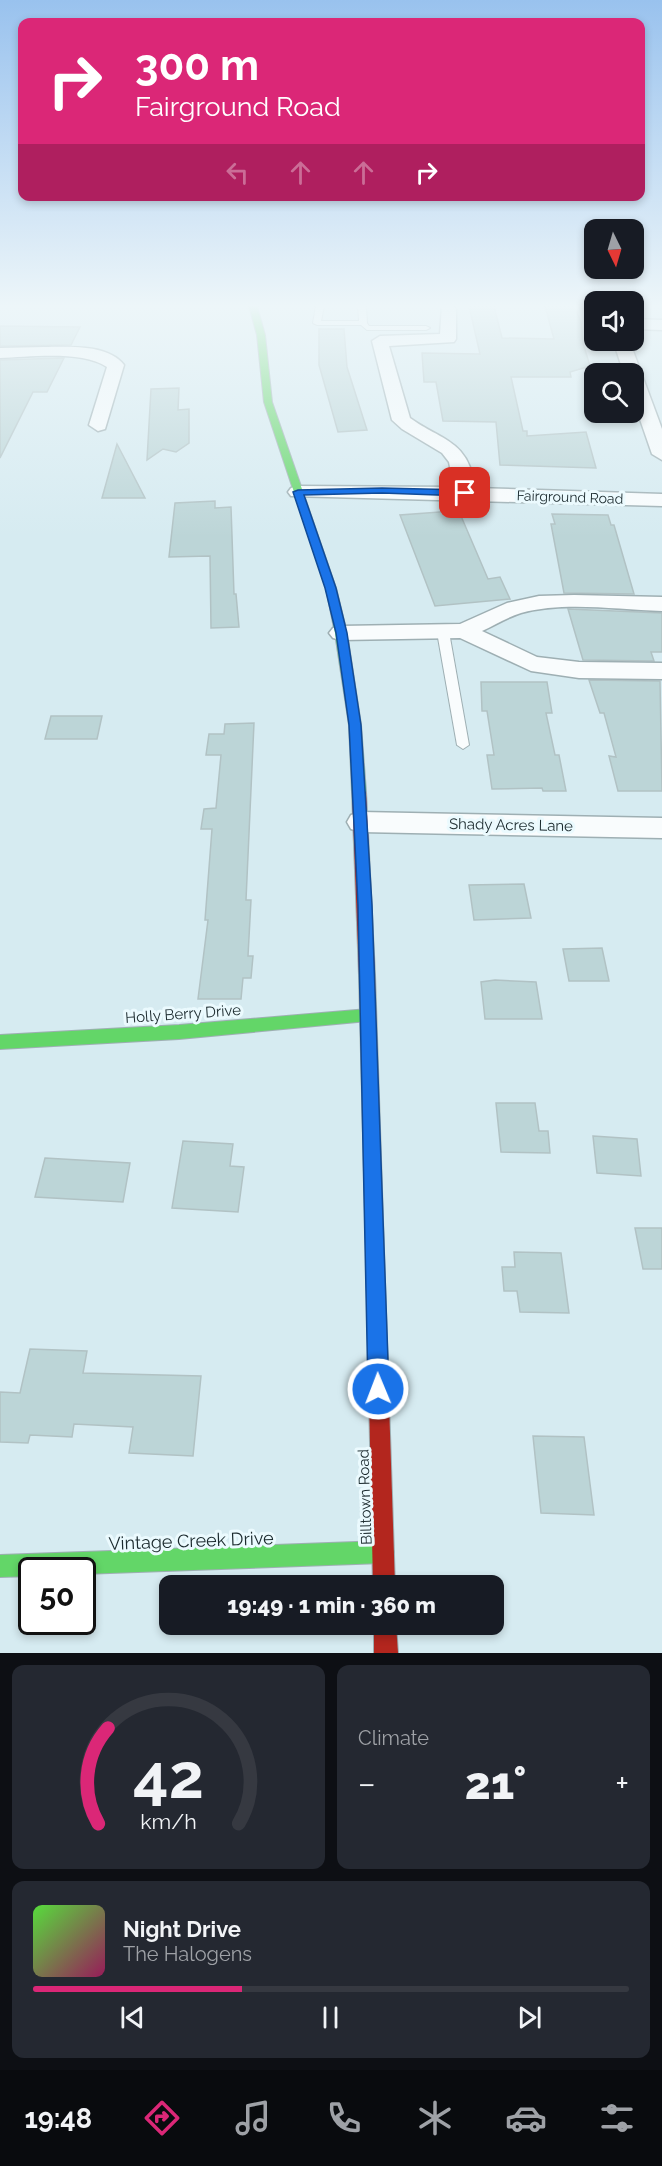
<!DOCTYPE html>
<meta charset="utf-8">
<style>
:root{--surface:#171b24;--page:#242831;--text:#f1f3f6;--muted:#9ea1a6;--line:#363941;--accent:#db2777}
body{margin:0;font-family:Raleway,sans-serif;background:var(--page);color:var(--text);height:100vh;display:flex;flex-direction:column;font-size:22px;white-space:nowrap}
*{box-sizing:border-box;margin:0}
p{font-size:20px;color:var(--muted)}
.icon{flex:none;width:33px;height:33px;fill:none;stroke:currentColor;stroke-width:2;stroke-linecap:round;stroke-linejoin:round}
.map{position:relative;height:1653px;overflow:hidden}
.sheet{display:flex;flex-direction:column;gap:12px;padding:12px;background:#0d0f14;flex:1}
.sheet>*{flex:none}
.top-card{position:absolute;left:18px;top:18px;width:627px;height:183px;border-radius:12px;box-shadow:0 3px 9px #0003;background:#db2777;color:#fff;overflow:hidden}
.needle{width:39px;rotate:175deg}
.controls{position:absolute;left:584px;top:219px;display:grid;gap:12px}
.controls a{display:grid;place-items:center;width:60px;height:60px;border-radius:12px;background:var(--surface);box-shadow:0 3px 9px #0003;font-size:30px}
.speed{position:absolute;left:18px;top:1557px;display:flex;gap:12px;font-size:30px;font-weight:700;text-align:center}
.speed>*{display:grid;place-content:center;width:78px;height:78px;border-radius:50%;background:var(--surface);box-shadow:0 3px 9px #0003;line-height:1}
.speed .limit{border:3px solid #111;border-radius:9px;background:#fff;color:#111}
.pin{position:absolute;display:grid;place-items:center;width:51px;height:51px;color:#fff;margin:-26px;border-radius:12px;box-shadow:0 3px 9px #0006}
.me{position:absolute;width:66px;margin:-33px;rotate:359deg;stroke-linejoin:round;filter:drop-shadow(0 0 4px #0008)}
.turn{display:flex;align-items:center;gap:21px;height:126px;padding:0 18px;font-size:27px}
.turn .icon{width:78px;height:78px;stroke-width:2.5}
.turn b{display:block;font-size:42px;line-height:51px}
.lanes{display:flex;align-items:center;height:57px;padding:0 18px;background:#0003;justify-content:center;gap:30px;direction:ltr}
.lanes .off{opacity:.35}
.big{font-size:45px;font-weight:800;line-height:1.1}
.sheet .tile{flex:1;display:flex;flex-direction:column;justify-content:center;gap:9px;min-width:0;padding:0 21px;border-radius:12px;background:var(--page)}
.sheet .dial{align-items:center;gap:0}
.dial svg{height:156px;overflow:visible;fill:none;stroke:var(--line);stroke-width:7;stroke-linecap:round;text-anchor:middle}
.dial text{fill:var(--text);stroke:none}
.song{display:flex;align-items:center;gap:18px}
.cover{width:72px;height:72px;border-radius:9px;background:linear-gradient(135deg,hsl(110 70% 55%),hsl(330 70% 35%))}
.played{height:6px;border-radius:3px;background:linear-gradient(90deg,var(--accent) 35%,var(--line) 35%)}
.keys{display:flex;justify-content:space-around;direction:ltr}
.heat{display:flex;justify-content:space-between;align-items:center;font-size:33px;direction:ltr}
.sheet .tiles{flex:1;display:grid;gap:12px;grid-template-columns:1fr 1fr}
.tile:last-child{grid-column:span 2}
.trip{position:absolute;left:159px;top:1575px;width:345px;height:60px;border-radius:12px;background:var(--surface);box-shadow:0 3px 9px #0003;font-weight:800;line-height:60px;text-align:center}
.tabs{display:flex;height:96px;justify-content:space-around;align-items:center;background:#090b0e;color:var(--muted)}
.tabs .icon{width:42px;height:42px}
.tabs .selected{color:var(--accent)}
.tabs b{font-size:27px;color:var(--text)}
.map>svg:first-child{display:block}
.building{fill:#bcd5d7;stroke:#b1c2c4;stroke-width:1.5}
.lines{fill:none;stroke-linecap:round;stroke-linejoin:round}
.lane-casing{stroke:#9eafb3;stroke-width:2}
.street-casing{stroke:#9eafb3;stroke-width:3}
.fast-casing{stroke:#9eafb3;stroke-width:2}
.slow-casing{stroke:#9eafb3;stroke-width:2}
.jam-casing{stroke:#9eafb3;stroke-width:2}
.lane{fill:#f9fcfd;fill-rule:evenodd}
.street{fill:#f9fcfd;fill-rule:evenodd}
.fast{fill:#63d668;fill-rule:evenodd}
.slow{fill:#ff974d;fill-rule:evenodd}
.jam{fill:#b3261e;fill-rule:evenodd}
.route{fill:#1a73e8;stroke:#114b97;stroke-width:1.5}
.labels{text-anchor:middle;stroke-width:6;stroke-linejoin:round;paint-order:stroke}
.far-street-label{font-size:14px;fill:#1a292d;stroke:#ebfafe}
.street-label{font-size:15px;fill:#1a292d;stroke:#ebfafe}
.near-street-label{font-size:18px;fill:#1a292d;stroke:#ebfafe}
</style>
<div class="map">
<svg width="662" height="1653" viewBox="0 0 662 1653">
<rect width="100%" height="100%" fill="#d6ebf1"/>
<g class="building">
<polygon points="469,306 494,306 502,338 554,339 545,306 574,306 581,322 583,343 590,366 570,372 571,377 511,377 523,431 527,431 527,436 586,432 596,468 500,465 496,422 443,421 436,382 424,382 422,353 480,354"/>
<polygon points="0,326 80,327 71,345 0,346"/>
<polygon points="319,329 344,329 347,367 367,430 338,432 319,365"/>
<polygon points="64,358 47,392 33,392 0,458 0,360"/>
<polygon points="179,388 178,410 189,409 189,443 176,452 163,449 147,460 151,389"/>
<polygon points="117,444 145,498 102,498"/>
<polygon points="215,501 215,508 231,507 234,594 236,594 239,627 211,628 210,556 169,557 175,503"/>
<polygon points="453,511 456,517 461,516 488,579 500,577 510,599 435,606 400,515"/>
<polygon points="552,514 608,515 611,525 614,525 634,594 564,593 551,524 555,524"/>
<polygon points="568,609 662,613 662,652 651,652 654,661 583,660"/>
<polygon points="589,680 660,681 662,791 618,791 609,756 616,757 604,713 600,713"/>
<polygon points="481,682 547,682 552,713 546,713 555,755 559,755 566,791 543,791 542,788 492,789 487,755 494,755 487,711 482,711"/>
<polygon points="51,716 102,716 97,739 45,739"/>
<polygon points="254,723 246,900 251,900 248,956 253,956 251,978 243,978 241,999 198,999 208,920 205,920 212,829 201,829 204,809 216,808 221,755 206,755 209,734 224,734 225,724"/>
<polygon points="524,884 531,918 474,920 469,885"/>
<polygon points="602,948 609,981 569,981 563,949"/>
<polygon points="495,980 536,982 542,1019 485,1019 481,982"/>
<polygon points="496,1103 535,1103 539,1131 548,1131 550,1153 501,1152"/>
<polygon points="593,1136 637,1139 641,1176 597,1173"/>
<polygon points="183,1141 233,1144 230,1166 244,1167 238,1212 172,1208"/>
<polygon points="45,1158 130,1163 123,1202 35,1197"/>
<polygon points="635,1228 662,1228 662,1269 643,1269"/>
<polygon points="514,1252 561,1253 569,1313 520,1312 517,1291 504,1291 502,1267 515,1267"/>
<polygon points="30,1349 87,1351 83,1373 201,1376 193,1456 129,1453 133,1427 74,1424 72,1437 30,1435 28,1443 0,1442 0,1392 20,1393"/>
<polygon points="533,1436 584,1437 594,1515 541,1513"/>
</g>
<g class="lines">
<g class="lane-casing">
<g id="lane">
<polygon points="316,306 324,306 321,321 359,321 358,306 366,306 367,323 369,326 426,326 430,328 426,330 367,330 361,325 317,325 313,323"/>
<polygon points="443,629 449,632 469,745 463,749 457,745 437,632"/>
</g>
</g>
<g class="street-casing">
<g id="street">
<path d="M442,306H454L456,309V339L454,342L389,346L410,418C442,441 469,440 475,488L662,494V506L291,496L288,492L291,488L298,486L454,487L449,462L442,453L402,429L392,420L372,341L380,336L440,334Z"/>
<polygon points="633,319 662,320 662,330 633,329"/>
<polygon points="613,340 629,340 662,429 662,460 652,454 633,399 633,374 624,374"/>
<path d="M44,347C68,347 108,344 124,365L105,429L98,431L89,425L107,367C82,350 29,357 0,358V348Z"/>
<path d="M574,595L662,597V611C617,610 566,601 521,613C508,617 495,625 482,631L537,657L579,662L662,663V679L579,678L531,671L460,638L341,640L333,638L329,633L333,628L341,626L460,624L507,603L539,596Z"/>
<polygon points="361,812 662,818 662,838 361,832 351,829 347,822 351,815"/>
</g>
</g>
<g class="fast-casing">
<g id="fast">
<polygon points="249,306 257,306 265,335 272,402 336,588 347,633 361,725 366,792 359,796 352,792 349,725 335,633 326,588 264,402 257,335"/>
<polygon points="368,1009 374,1010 376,1015 374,1020 368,1021 179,1039 0,1049 0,1035 179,1025"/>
<polygon points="383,1541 391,1544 394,1552 391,1560 383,1563 82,1574 82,1570 32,1570 32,1576 0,1577 0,1555"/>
</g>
</g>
<g class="slow-casing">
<polygon id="slow" points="367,969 372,971 375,975 384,1251 382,1257 375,1260 368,1257 366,1251 359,975 362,971"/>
</g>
<g class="jam-casing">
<g id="jam">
<polygon points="359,788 366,792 375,975 372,979 367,981 362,979 359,975 352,792"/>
<polygon points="375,1242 382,1245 384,1251 395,1586 373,1586 366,1251 368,1245"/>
<polygon points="374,1624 396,1624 398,1653 374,1653"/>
</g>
</g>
<use href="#lane" class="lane"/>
<use href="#street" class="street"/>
<use href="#fast" class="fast"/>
<use href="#slow" class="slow"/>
<use href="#jam" class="jam"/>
</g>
<linearGradient id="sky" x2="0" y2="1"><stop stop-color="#99c2ee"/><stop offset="0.57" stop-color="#edf6f9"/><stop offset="1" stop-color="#edf6f9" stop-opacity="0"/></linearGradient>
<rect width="662" height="537" fill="url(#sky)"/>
<polygon class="route" points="382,488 465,490 470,493 465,496 382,493 304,495 336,588 347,633 361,725 372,905 389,1389 386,1396 378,1399 371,1396 368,1389 358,905 349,725 336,633 325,588 293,492 298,490"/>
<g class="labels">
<g class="far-street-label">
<text transform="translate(570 497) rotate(2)" y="5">Fairground Road</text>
</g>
<g class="street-label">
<text transform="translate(511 825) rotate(1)" y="5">Shady Acres Lane</text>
<text transform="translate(183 1014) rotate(-4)" y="5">Holly Berry Drive</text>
<text transform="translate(365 1497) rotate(-92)" y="5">Billtown Road</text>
</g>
<g class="near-street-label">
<text transform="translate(191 1541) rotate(-2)" y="6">Vintage Creek Drive</text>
</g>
</g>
</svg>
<div class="controls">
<a><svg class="needle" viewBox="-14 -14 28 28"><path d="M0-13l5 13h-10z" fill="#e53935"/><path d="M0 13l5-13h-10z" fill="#9ea1a6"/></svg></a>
<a><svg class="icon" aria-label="sound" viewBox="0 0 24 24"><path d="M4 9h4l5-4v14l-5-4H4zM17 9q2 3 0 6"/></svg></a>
<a><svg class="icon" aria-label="search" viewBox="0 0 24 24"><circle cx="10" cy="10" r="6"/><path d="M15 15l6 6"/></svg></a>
</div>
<div class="speed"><div class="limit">50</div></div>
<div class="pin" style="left:465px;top:493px;background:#d93025"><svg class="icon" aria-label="arrive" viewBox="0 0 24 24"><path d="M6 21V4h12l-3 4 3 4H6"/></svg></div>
<svg class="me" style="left:378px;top:1389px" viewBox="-20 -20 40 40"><circle r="17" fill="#1a73e8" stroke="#fff" stroke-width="3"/><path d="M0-11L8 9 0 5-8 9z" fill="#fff"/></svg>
<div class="trip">19:49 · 1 min · 360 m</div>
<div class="top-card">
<div class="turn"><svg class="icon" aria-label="right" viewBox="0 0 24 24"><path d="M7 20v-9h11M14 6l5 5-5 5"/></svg><div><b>300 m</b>Fairground Road</div></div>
<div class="lanes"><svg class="icon off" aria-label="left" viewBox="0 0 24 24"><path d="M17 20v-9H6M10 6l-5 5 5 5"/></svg><svg class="icon off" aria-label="ahead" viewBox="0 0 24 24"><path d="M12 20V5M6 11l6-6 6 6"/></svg><svg class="icon off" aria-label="ahead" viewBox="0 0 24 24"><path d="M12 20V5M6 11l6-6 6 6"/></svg><svg class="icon" aria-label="right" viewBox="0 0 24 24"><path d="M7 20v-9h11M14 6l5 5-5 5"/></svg></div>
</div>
</div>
<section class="sheet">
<div class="tiles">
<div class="tile dial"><svg viewBox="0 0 100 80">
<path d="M14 69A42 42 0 1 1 86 69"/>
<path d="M14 69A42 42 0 0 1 19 20" stroke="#db2777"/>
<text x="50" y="56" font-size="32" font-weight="700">42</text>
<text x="50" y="72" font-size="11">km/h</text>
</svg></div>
<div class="tile"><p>Climate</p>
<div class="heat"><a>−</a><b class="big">21°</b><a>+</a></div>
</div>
<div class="tile">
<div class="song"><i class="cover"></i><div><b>Night Drive</b><p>The Halogens</p></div></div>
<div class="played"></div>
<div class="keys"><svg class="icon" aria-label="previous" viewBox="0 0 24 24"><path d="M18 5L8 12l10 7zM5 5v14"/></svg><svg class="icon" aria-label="pause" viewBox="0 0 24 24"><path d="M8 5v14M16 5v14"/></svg><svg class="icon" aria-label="next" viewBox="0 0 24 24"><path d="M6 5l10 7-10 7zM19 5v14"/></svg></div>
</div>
</div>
</section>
<nav class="tabs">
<b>19:48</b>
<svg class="icon selected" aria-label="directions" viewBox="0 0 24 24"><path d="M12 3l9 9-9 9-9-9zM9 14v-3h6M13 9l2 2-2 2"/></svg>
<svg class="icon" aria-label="music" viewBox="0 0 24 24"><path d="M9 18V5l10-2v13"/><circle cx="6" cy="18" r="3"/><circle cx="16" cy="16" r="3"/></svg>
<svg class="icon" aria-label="phone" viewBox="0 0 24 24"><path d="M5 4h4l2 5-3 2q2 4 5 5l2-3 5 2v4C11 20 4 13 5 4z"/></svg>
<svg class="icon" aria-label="climate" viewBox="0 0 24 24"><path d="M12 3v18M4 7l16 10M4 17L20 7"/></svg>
<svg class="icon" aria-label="car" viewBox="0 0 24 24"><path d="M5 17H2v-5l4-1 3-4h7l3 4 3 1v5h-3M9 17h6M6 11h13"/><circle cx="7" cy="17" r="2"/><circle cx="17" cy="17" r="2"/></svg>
<svg class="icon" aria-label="filters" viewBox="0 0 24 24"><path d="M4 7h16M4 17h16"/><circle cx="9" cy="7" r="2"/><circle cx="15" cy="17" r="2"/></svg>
</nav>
